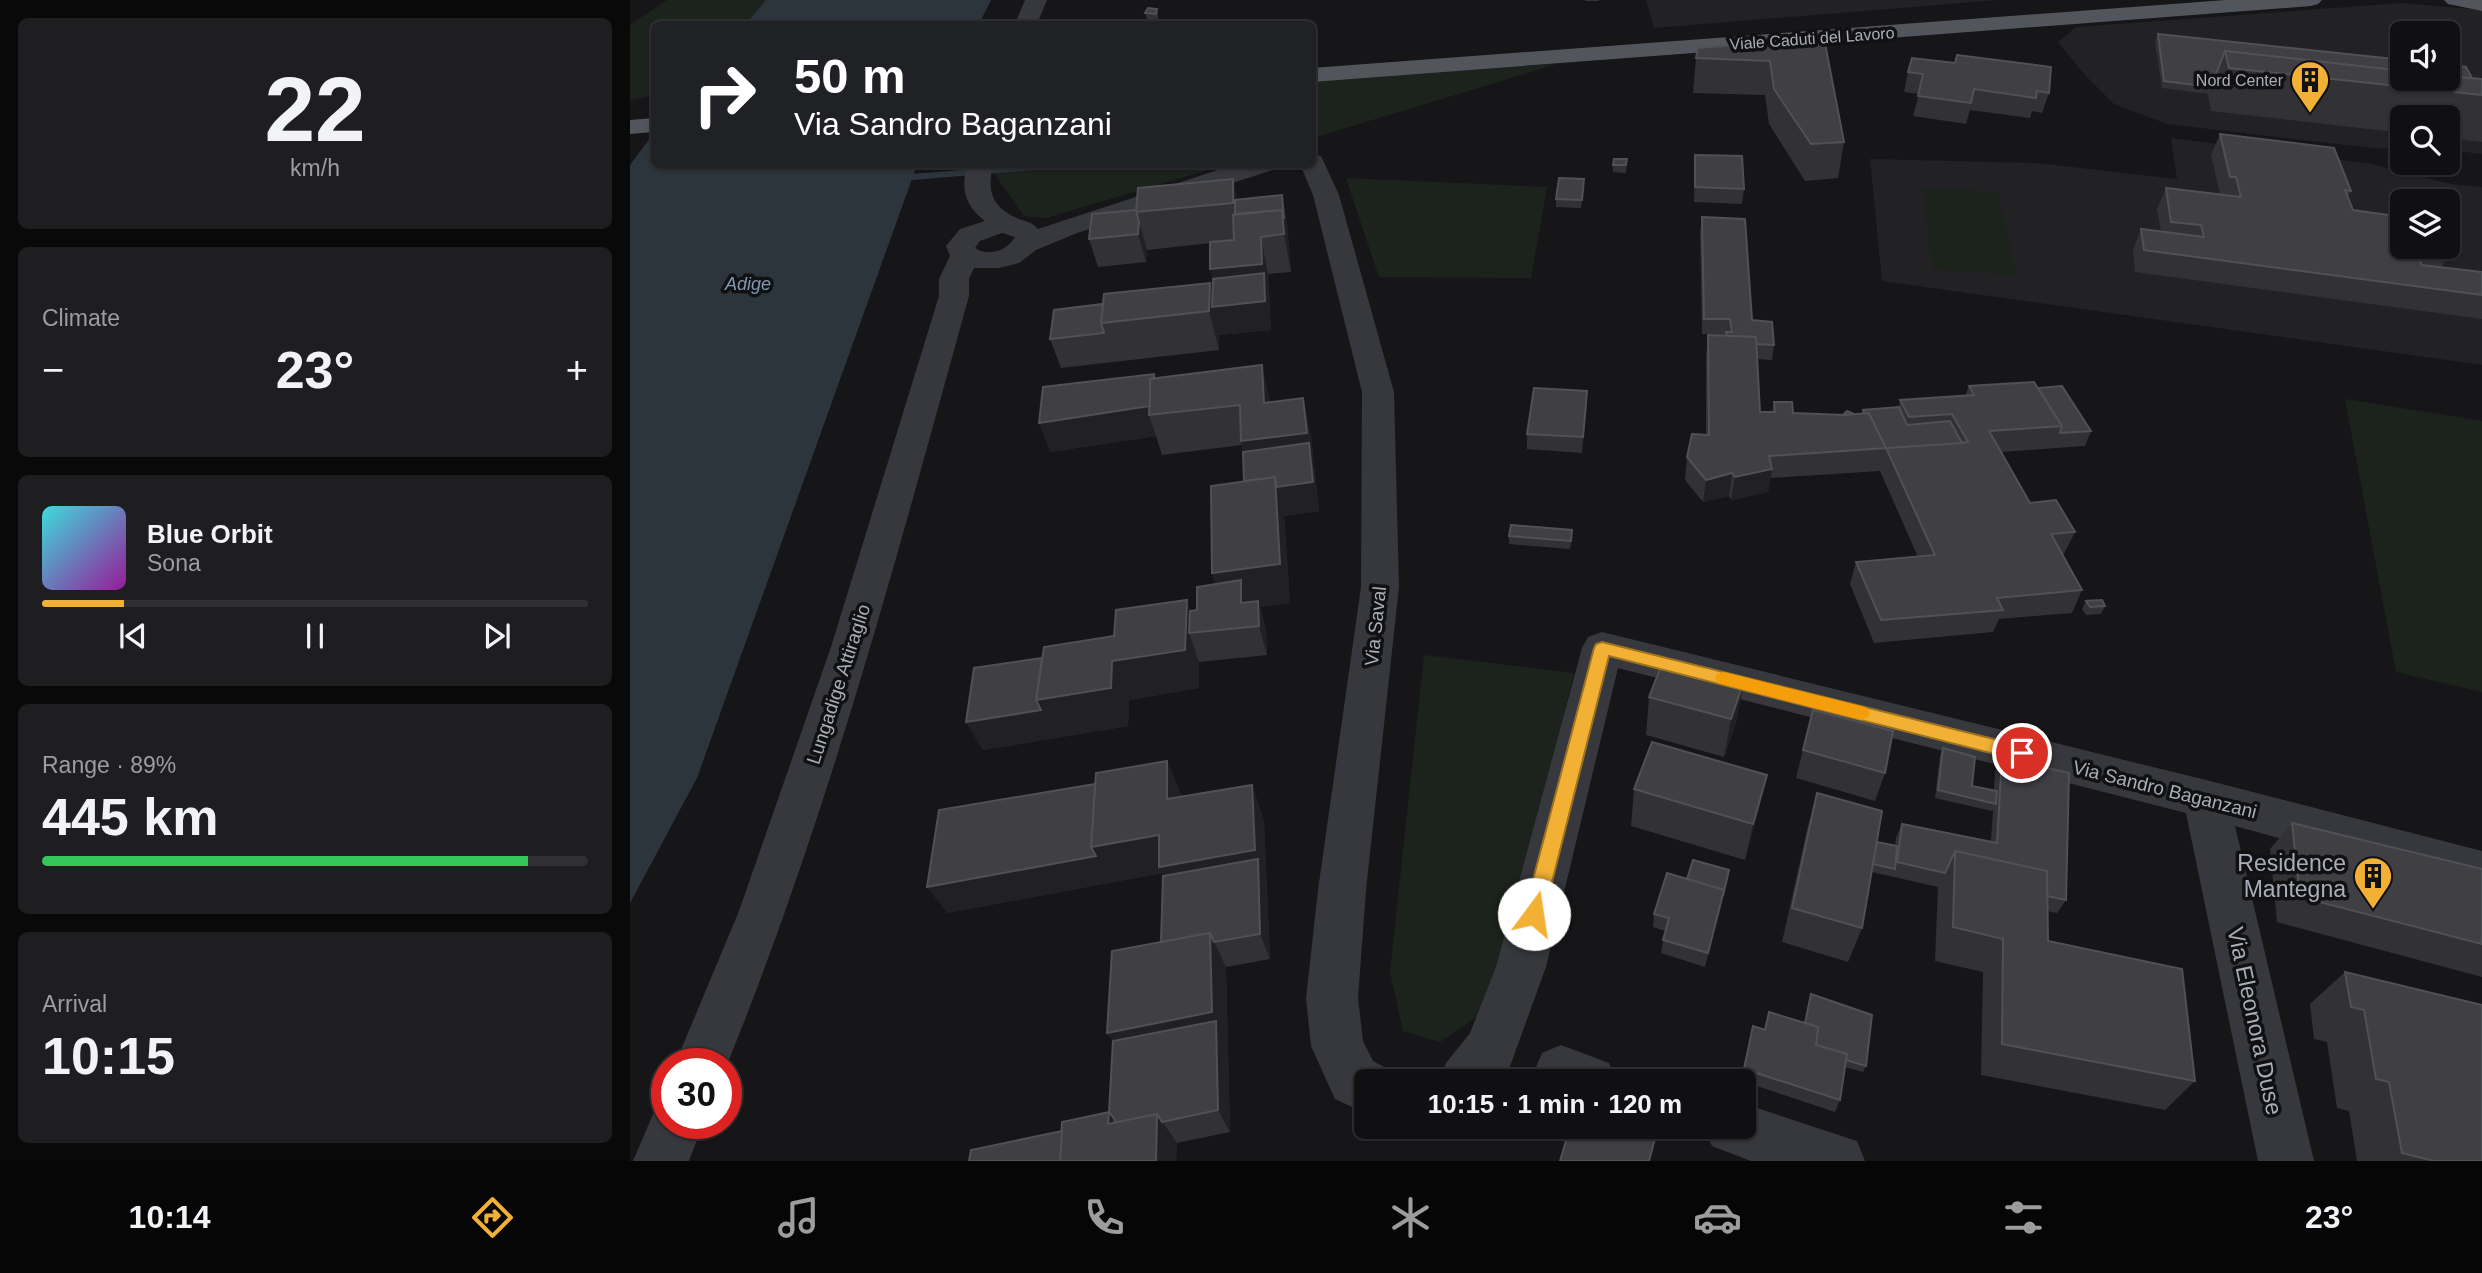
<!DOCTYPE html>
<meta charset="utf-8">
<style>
:root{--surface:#101012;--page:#1e1e20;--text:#f1f3f6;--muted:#9c9d9f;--line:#303032;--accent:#f2b134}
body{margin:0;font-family:Helvetica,sans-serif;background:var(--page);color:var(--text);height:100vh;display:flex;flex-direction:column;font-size:26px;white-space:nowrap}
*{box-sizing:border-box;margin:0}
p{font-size:23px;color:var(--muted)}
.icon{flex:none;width:38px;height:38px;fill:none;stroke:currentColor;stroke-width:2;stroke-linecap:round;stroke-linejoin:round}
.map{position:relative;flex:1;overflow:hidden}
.drawer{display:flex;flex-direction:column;gap:18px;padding:18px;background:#09090a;width:630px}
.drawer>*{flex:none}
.banner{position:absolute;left:21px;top:21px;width:665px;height:147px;border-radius:10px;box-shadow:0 2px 5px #0004,0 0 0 2px var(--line);background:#202124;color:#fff;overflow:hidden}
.tools{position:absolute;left:1760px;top:21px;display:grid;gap:14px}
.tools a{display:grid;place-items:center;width:70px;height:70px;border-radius:10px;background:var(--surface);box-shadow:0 2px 5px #0004,0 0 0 2px var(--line);font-size:35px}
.speed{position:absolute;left:21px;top:1048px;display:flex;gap:14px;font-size:35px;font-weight:700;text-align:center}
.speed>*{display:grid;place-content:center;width:91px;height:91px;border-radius:50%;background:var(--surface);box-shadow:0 2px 5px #0004,0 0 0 2px var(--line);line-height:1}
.speed .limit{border:10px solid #d22;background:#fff;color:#111}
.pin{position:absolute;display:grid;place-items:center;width:60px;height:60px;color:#fff;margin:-30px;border:4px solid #fff;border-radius:50%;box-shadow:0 2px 7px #0007}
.me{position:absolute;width:77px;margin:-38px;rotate:14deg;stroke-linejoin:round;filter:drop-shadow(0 0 5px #0008)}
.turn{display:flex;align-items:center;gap:24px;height:147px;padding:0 28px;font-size:32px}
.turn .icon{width:91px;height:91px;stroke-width:2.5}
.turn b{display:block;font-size:49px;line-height:60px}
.big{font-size:52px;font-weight:700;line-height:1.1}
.drawer .card{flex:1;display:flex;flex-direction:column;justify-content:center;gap:10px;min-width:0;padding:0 24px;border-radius:10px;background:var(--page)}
.drawer .dial{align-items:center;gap:0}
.dial b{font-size:91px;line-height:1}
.song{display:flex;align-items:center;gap:21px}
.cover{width:84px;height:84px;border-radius:10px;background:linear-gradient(135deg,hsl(180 70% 55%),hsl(300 70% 35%))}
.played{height:7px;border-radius:4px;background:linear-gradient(90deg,var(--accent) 15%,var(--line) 15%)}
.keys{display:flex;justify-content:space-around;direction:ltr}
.heat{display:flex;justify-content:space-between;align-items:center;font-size:38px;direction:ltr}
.charge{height:10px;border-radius:5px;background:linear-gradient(90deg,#34c759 89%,var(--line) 0)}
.trip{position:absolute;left:724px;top:1069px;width:402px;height:70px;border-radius:10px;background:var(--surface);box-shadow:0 2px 5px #0004,0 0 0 2px var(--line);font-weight:700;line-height:70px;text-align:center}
.tabs{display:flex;height:112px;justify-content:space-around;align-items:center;background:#060607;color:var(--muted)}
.tabs .icon{width:49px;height:49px}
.tabs .current{color:var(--accent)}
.tabs b{font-size:32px;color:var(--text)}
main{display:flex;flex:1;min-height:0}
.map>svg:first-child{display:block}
.built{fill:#222225;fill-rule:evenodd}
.green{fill:#1c231d}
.water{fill:#2c353c}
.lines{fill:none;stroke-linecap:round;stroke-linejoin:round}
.stream{stroke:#2c353c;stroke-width:6}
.minor{fill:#37383d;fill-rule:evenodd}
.major{fill:#53555c;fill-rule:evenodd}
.wall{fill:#323236}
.shaded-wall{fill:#212124}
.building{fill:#3f3f44;stroke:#4f5156;stroke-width:2}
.route{fill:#f2b134;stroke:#9d7322;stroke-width:2}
.slow{fill:#f59e0b}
.labels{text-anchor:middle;stroke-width:7;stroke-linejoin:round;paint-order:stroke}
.far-street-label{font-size:16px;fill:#a8adb8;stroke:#111113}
.far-poi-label{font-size:16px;fill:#a8adb8;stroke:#111113;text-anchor:end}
.far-water-label{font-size:18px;font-style:italic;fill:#7f9bb3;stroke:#111113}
.street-label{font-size:19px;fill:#a8adb8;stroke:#111113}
.near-poi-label{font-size:23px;fill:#a8adb8;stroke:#111113;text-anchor:end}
.near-street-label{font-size:23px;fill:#a8adb8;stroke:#111113}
</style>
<main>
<section class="drawer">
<div class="card dial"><b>22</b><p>km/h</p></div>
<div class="card"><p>Climate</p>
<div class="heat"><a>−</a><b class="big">23°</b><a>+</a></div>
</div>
<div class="card">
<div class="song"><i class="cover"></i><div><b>Blue Orbit</b><p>Sona</p></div></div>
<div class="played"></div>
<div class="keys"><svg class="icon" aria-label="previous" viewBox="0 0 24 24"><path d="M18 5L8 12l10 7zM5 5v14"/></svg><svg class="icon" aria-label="pause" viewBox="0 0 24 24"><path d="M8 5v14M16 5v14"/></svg><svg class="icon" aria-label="next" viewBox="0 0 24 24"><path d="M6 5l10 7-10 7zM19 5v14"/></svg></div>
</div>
<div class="card"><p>Range · 89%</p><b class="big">445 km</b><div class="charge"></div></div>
<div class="card"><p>Arrival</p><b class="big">10:15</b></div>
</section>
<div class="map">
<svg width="1852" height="1161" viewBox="0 0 1852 1161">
<rect width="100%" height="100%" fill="#161618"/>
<g class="built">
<polygon points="1016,0 1368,0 1024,28"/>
<path d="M1772,3L1852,10V154L1818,150V117H1773V149L1742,148L1537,124L1484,104L1454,74L1428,42L1446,27ZM1773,33H1818V79H1773Z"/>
<path d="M1541,138L1742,164L1822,184L1852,187V365L1252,281L1240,159L1407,163L1547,179ZM1773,201H1818V247H1773Z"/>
</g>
<g class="green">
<polygon points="37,0 140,0 116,24 24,24 24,95 0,100 0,25"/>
<polygon points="927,64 683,138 683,78"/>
<polygon points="367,164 595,165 416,218 394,216 364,173"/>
<polygon points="716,178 917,187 901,278 749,277"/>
<polygon points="1292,187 1368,192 1386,275 1303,269"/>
<polygon points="1715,399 1852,421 1852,692 1766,672"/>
<polygon points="794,655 944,673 885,923 851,1014 810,1042 773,1031 760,972"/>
</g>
<g class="water">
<polygon points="136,0 361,0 349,24 116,24"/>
<polygon points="24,133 24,164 287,165 67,778 0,903 0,165"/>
</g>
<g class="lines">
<polyline class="stream" points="270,178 439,164"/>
<g class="minor">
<polygon points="395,0 417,0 407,24 385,24"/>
<polygon points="682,154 691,156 709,195 764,392 769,587 736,890 728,998 733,1041 743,1061 756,1068 762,1082 737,1082 737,1114 705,1099 681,1046 676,998 688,890 731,587 732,392 683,195 670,164 682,164"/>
<path d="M337,164H363C357,192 361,207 389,219C397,222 402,222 408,229L606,164H647L643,170L447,233L406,250L389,263L369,268H344L339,279V296C267,556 198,817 96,1067V1064H45L109,911L201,647L309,296V279L320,256L316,246L330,229L355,221C334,205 331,189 337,164ZM372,233L385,237C377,251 358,257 345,248L350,241Z"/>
<polygon points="972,632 1576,780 1852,851 1852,893 1605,826 1684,1161 1628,1161 1556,813 988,668 916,967 879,1069 869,1082 808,1082 816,1063 840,1033 866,967 952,648 958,637"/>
<polygon points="931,1045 979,1063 987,1082 908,1082 904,1072 912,1053"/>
<polygon points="37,1100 37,1124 73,1124 59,1161 3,1161 27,1105"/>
<polygon points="1115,1104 1227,1141 1235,1161 1121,1161 1082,1146 1074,1127 1115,1127"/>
</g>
<g class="major">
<polygon points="1596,0 1692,0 1688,4 1681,6 682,82 682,68"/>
<polygon points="1814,0 1852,0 1852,11 1818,4"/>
<polygon points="24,118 24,132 0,134 0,120"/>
</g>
</g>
<g class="wall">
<rect x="955" y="0" width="14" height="1"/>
<polygon points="527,9 528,15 528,20 517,20 515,13"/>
<polygon points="1528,34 1852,79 1852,142 1818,138 1818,117 1773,117 1773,133 1581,111 1578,94 1532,88 1525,41"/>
<polygon points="1194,38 1214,142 1208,178 1175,181 1139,124 1135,95 1063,93 1066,58"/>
<polygon points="1278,72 1419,93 1412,113 1402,111 1400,118 1340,110 1336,124 1283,116 1289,94 1274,92"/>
<polygon points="1590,134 1721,191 1718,197 1723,210 1818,257 1811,267 1852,272 1852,319 1505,272 1503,250 1511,229 1531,231 1527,209 1536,188 1590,194 1581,155"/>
<polygon points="1065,155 1114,189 1112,204 1064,202"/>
<polygon points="997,159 996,173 983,172 983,165"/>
<polygon points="603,179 607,200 657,223 661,272 638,274 641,330 589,335 589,350 431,368 420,339 473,304 580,283 582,293 583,279 580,269 580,243 517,250 516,262 468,267 459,239 506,210"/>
<polygon points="954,179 951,208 926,207 926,199"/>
<polygon points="1072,217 1122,320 1144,345 1142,360 1127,359 1130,412 1142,412 1144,402 1163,413 1213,415 1224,414 1232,413 1233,410 1269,407 1270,400 1335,396 1339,386 1408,388 1461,431 1455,446 1371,452 1400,503 1445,532 1434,554 1432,554 1452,590 1442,613 1369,619 1363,632 1244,643 1220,584 1226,562 1288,557 1250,471 1140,478 1138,492 1101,500 1099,496 1073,502 1055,480 1057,457 1076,434 1076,357 1078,335 1096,336 1096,335 1072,334 1070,232"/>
<polygon points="525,378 640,402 673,398 681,437 689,511 654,516 660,603 630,607 636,630 637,655 569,662 569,688 499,700 498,726 353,750 336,722 412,658 560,611 567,610 585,584 614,481 613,452 612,445 532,455 526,436 420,452"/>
<polygon points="957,391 957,406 952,453 897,449 897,434"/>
<polygon points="879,536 942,538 940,549 879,544"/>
<polygon points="1456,601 1475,606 1471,614 1456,615 1452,609"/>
<polygon points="1019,697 1107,719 1094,757 1016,735"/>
<polygon points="1183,710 1255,773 1245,801 1166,778"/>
<polygon points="1313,748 1342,786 1364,791 1365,772 1372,757 1436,900 1427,913 1417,911 1418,941 1565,1081 1535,1110 1351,1075 1353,972 1305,961 1308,887 1242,872 1232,928 1218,962 1152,942 1177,830 1187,793 1247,842 1265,846 1266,838 1272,824 1361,841 1363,810 1362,811 1305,798 1310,755"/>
<polygon points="1137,775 1128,812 1115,860 1001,826 1004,789"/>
<polygon points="622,785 634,822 640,959 596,967 600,1132 547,1143 546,1161 339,1161 432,1131 479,1112 483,1041 477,1033 531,942 533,876 532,873 317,913 552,797"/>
<polygon points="1662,823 1852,869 1852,977 1647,922 1640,849"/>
<polygon points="1092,903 1075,967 1031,953 1035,931 1023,927 1024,914"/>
<polygon points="1715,972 1852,1161 1727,1161 1719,1111 1707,1108 1697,1042 1684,1039 1680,1004"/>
<polygon points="1181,994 1236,1066 1233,1072 1215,1067 1210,1100 1205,1112 1115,1082 1110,1081 1123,1026 1134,1029 1139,1012 1174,1023"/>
</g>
<g class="shaded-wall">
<polygon points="603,179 611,216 608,224 603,203"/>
<polygon points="652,195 657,223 661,272 654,234"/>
<polygon points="509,222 517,250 516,262 508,234"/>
<polygon points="631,237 638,274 641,330 589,335 589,350 579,311 580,283 586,307 589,307 580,269"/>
<polygon points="632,365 641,404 673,398 681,437 689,511 654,516 660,603 630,607 636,630 637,655 629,626 593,613 582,573 621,481 611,441 634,403"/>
<polygon points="524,374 532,403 519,415 526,436 420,452 409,423"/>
<polygon points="957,391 957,406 952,453 953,437"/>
<polygon points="1142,469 1138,492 1101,500 1105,477"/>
<polygon points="1102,473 1099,496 1073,502 1076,480"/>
<polygon points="557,600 568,633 559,633 569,662 569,688 499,700 498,726 353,750 336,722 406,700 482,661"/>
<polygon points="1114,681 1107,719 1094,757 1101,719"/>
<polygon points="537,761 553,798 537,799"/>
<polygon points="1137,775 1128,812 1115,860 1123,824"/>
<polygon points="622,785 634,822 640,959 630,934 545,902 532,873 317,913 297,887 461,847 484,810"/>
<polygon points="1099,870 1092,903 1075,967 1078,953"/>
<polygon points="580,933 596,967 600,1132 588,1110 498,1064 477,1033"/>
<polygon points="479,1112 492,1130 478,1124"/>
<polygon points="527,1114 547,1143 546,1161 526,1161"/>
</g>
<g class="building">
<polygon points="518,8 527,9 526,14 515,13"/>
<polygon points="1528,34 1773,60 1773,71 1595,51 1581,87 1534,81"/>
<polygon points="1194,38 1214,142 1181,144 1144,89 1140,61 1066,58 1068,48"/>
<polygon points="1595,51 1773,71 1773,79 1818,79 1818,76 1852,79 1852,95 1599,68"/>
<polygon points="1327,55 1421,67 1419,93 1407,91 1406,98 1344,89 1341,103 1288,96 1293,74 1278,72 1282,58 1325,63"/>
<polygon points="1818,65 1836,67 1842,78 1818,76"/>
<polygon points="1590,134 1704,148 1721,191 1715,190 1723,210 1773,217 1773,247 1814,247 1818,257 1786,253 1792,265 1852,272 1852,295 1514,250 1511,229 1574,237 1571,225 1541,222 1536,188 1611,197 1606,177 1600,177"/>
<polygon points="1065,155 1112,156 1114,189 1065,187"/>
<polygon points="984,159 997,159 996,165 983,165"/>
<polygon points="929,178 954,179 952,200 926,199"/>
<polygon points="603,179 603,203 506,212 508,188"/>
<polygon points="652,195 654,219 652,210 605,214 605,200"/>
<polygon points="506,210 509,222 508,234 459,239 462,214"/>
<polygon points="652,210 654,234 631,237 632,264 580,269 580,242 604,240 603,215"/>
<polygon points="1072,217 1115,219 1122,320 1142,322 1144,345 1126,344 1126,337 1097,336 1096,332 1102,332 1100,319 1074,319"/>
<polygon points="634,273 635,301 582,307 583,279"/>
<polygon points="580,283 579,311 471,323 474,294"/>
<polygon points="473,304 471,323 474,333 420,339 424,310"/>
<polygon points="1078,335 1126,337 1130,412 1145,412 1144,402 1162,402 1163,413 1215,415 1239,413 1256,448 1139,456 1142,469 1105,477 1102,473 1076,480 1057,457 1062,434 1079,435"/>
<polygon points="632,365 634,403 673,398 677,433 611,441 610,405 519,415 520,379"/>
<polygon points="524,374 524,378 520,379 520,406 409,423 413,387"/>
<polygon points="1404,382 1432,426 1359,431 1400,503 1426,500 1445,532 1421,534 1452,590 1367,598 1373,610 1251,620 1226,562 1305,555 1256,448 1338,442 1322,414 1279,417 1270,400 1344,395 1339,386"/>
<polygon points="1432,386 1461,431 1430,433 1432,426 1408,388"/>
<polygon points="904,388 957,391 953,437 897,434"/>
<polygon points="1269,407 1277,425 1320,421 1332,443 1256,448 1239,413 1234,413 1233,410"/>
<polygon points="1217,411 1224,414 1213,415"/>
<polygon points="679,443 683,482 647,487 645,477 614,481 613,452"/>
<polygon points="645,477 650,564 582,573 581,486"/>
<polygon points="881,525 942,530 941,541 879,536"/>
<polygon points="611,580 611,603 628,601 629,626 559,633 560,611 567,610 567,587"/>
<polygon points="557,600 555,650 482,661 481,688 406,700 414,647 484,636 486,610"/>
<polygon points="1472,600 1475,606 1460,607 1456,601"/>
<polygon points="412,658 406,700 411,710 336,722 344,668"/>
<polygon points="1034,659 1114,681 1101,719 1019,697"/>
<polygon points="1183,710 1263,731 1255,773 1173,750"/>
<polygon points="1022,742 1137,775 1123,824 1004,789"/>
<polygon points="1313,748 1345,757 1342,786 1367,791 1366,804 1308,790"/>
<polygon points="1372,757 1439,773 1436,900 1417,896 1417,871 1325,851 1315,873 1267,862 1272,824 1367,843"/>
<polygon points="537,761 537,799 622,785 625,850 529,867 529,835 461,847 466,773"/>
<polygon points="465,784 461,847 466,856 297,887 309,810"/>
<polygon points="1187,793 1252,811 1232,928 1162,908"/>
<polygon points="1662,823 1852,869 1852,944 1670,897"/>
<polygon points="1247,842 1267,846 1265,869 1243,864"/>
<polygon points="1325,851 1417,871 1418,941 1552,969 1565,1081 1372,1044 1373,939 1323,927"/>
<polygon points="628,859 630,934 584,942 580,933 531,942 533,876"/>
<polygon points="1063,860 1099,870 1093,896 1094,890 1057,879"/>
<polygon points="1037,873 1094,890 1078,953 1033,940 1039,918 1024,914"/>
<polygon points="580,933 582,1012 477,1033 482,951"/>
<polygon points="1715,972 1852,1005 1852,1161 1804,1161 1772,1153 1759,1082 1746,1079 1734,1010 1721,1007"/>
<polygon points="1181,994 1242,1015 1236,1066 1216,1060 1217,1054 1186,1045 1188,1027 1175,1023"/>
<polygon points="1139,1012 1188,1027 1186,1045 1217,1054 1210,1100 1114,1069 1123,1026 1135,1030"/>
<polygon points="586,1021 588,1110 532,1122 527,1114 484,1123 485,1120 479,1112 483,1041"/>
<polygon points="479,1112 478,1124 527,1114 526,1161 430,1161 432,1122"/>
<polygon points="940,1127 1028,1127 1019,1161 930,1161"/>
<polygon points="432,1131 430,1161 339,1161 341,1150"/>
</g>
<polygon class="route" points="972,642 1392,746 1399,748 1402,753 1399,758 1392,761 979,656 914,914 911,920 904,923 897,920 894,914 964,648 966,644"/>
<polygon class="slow" points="1094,672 1231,706 1237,708 1240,713 1237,718 1231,720 1087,683 1085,678 1087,674"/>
<defs>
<g id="building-pin" transform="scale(2.0125)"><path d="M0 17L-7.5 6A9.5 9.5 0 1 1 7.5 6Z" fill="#f2b134" stroke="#111113"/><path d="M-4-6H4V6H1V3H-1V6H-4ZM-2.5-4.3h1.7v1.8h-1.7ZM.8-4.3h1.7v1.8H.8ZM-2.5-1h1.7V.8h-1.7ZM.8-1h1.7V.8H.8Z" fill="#111"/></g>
</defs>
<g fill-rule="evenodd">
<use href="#building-pin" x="1680" y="80"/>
<use href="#building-pin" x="1743" y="876"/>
</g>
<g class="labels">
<g class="far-street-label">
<text transform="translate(1182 38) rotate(-4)" y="6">Viale Caduti del Lavoro</text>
</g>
<g class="far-poi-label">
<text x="1653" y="86">Nord Center</text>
</g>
<g class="far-water-label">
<text x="118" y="290">Adige</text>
</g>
<g class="street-label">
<text transform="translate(745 626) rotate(-84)" y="7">Via Saval</text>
<text transform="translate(208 684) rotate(-72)" y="7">Lungadige Attiraglio</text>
<text transform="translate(1535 789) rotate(14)" y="7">Via Sandro Baganzani</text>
</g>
<g class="near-poi-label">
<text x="1716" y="871">Residence<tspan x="1716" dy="26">Mantegna</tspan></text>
</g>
<g class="near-street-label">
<text transform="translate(1625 1021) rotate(78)" y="8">Via Eleonora Duse</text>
</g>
</g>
</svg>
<div class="tools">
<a><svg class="icon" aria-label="sound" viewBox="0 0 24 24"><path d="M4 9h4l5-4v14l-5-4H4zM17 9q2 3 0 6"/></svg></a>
<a><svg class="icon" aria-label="search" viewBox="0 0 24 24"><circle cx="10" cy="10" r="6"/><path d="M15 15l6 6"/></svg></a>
<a><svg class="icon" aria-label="layers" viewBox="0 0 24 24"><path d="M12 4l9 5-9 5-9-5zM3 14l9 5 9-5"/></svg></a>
</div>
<div class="speed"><div class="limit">30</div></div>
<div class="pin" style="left:1392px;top:753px;background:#d93025"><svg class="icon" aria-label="arrive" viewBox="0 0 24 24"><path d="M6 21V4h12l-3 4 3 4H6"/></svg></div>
<svg class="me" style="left:904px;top:914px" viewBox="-20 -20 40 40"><circle r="19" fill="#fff"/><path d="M0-13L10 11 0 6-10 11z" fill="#f2b134"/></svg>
<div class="trip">10:15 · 1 min · 120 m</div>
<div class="banner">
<div class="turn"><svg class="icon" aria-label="right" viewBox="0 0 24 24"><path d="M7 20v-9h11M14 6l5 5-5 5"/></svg><div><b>50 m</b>Via Sandro Baganzani</div></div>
</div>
</div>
</main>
<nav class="tabs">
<b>10:14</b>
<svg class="icon current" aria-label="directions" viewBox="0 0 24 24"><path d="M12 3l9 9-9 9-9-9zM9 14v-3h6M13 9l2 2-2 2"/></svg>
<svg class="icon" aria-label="music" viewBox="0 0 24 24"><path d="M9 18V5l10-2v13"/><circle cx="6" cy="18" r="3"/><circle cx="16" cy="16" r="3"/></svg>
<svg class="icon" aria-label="phone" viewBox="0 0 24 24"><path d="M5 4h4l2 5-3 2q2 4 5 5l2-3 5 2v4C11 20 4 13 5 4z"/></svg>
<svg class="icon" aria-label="climate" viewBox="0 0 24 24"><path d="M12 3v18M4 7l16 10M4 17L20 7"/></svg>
<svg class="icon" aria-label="car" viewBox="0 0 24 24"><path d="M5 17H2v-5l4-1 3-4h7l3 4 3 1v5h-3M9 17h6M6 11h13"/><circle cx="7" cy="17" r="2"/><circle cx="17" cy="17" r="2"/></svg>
<svg class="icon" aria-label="filters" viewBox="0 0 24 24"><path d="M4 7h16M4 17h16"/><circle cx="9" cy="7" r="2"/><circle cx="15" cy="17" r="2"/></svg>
<b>23°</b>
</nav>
